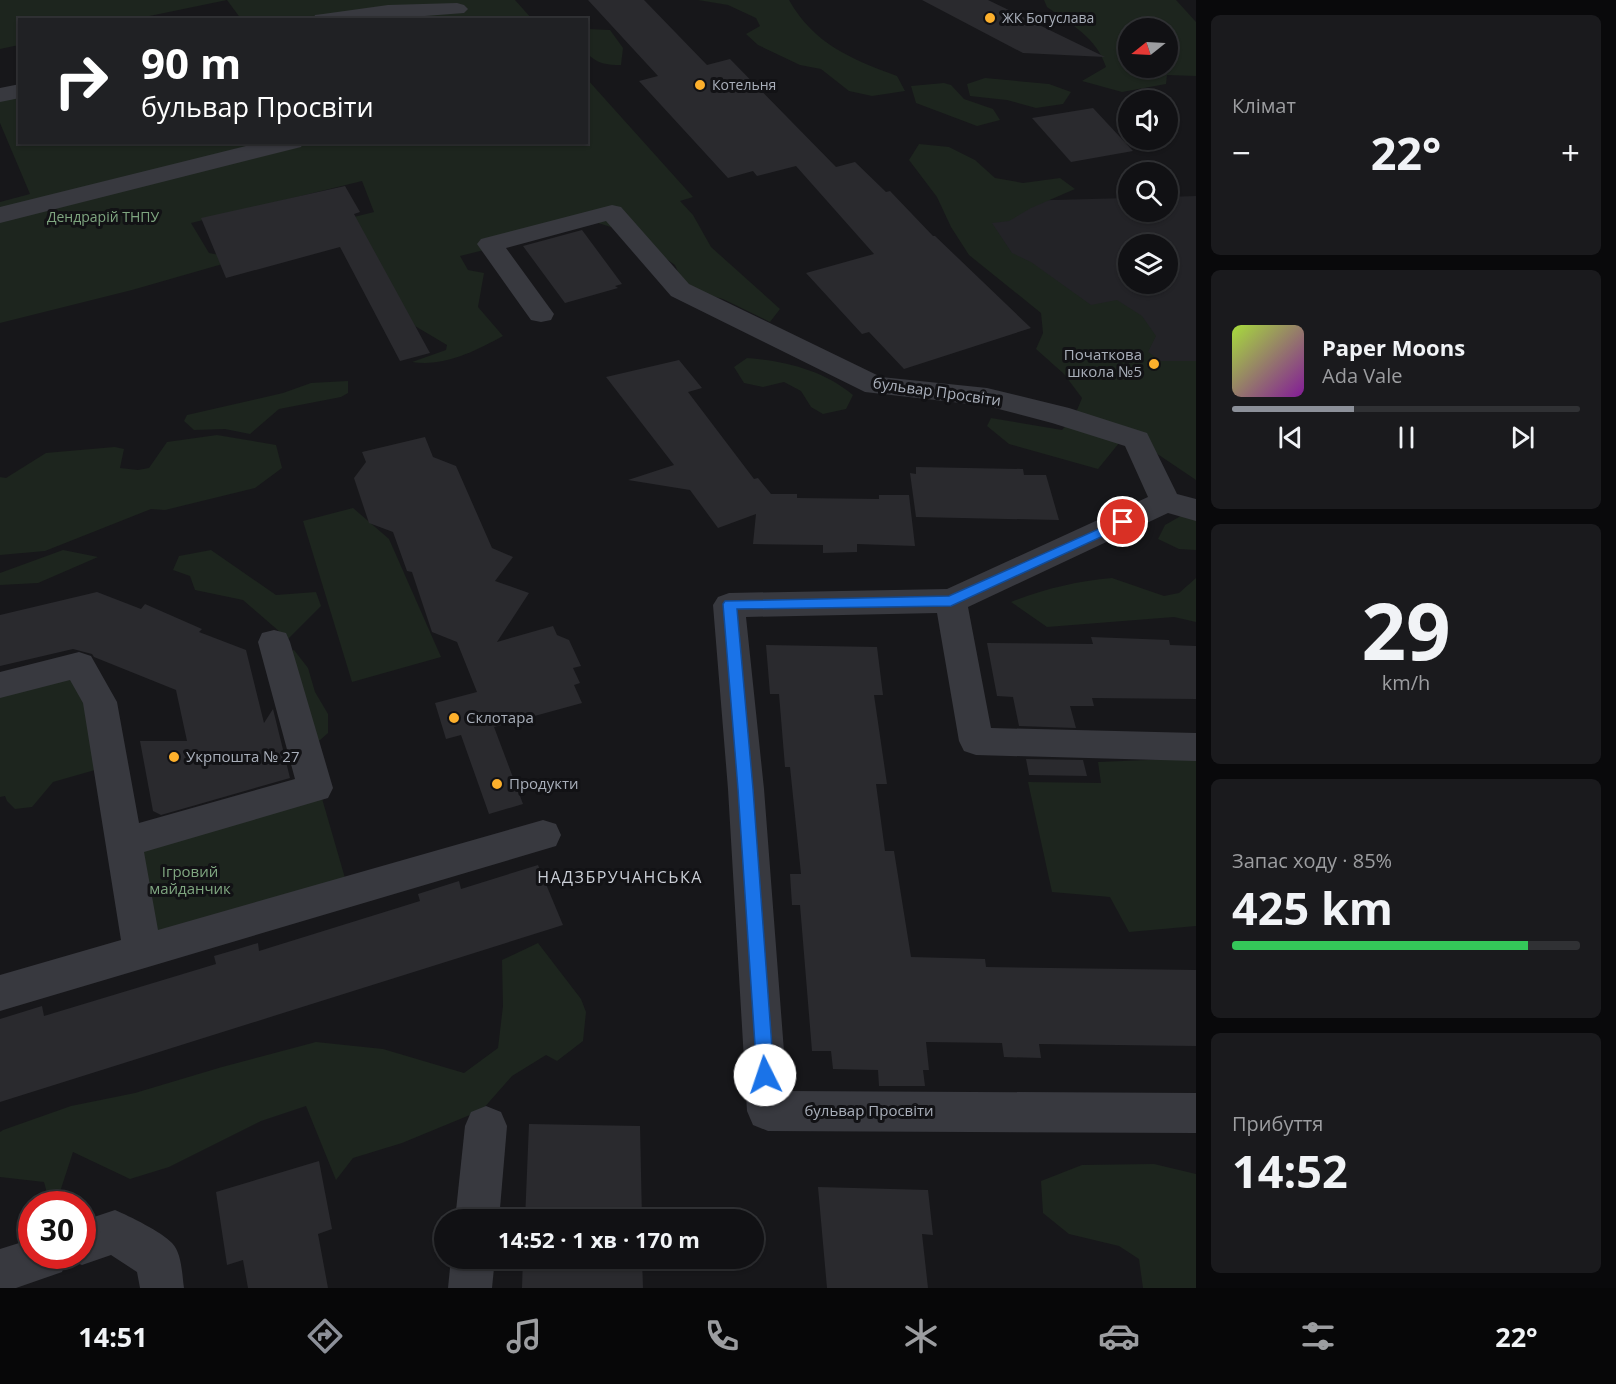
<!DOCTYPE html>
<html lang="uk">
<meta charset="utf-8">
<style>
:root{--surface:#111114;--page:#1a1a1d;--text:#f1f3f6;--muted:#9c9da0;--line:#303134;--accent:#8c9099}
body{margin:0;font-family:"Open Sans",sans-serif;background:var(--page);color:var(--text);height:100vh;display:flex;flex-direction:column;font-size:22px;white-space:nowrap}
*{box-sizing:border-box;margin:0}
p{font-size:20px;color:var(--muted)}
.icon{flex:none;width:33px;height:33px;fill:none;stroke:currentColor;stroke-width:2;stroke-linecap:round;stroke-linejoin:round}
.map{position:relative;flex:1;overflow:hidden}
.drawer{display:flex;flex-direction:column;gap:15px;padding:15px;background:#09090b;width:420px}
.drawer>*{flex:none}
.top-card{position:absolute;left:18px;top:18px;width:570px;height:126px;border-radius:0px;box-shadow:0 2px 4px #0004,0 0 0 2px var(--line);background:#202124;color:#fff;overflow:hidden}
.needle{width:39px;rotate:252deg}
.controls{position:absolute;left:1118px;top:18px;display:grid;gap:12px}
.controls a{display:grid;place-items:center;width:60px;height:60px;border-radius:50%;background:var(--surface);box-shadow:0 2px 4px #0004,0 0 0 2px var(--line);font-size:30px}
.speed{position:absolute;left:18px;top:1191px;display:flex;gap:12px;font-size:30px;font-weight:700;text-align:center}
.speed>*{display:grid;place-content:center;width:78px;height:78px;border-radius:50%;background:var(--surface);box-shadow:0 2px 4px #0004,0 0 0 2px var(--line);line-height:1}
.speed .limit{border:9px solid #d22;background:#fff;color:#111}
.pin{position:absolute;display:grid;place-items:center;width:51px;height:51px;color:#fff;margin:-26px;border:3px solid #fff;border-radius:50%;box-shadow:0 2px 6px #0007}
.me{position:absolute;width:66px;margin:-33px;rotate:356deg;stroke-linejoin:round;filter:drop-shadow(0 0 4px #0008)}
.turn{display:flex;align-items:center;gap:21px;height:126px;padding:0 24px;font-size:27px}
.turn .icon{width:78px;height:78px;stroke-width:2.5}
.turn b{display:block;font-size:42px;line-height:51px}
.big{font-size:45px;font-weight:700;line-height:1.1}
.drawer .widget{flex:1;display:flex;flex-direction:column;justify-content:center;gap:9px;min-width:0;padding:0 21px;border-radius:9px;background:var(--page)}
.drawer .dial{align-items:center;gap:0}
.dial b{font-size:78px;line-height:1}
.song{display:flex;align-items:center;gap:18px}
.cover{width:72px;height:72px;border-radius:9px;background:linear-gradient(135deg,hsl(80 70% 55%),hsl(290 70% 35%))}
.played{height:6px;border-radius:3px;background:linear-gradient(90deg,var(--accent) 35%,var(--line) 35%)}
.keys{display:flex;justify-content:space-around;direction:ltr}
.heat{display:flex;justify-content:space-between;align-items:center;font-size:33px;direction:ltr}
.charge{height:9px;border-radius:4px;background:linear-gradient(90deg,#34c759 85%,var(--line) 0)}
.trip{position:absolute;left:434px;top:1209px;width:330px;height:60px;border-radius:30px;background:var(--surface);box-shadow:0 2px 4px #0004,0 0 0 2px var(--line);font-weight:700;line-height:60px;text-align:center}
.dock{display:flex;height:96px;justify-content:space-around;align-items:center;background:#070708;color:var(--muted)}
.dock .icon{width:42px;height:42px}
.dock .selected{color:var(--accent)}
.dock b{font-size:27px;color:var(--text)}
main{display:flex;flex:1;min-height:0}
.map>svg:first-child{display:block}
.built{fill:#232327;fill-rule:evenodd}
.green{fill:#1d251e;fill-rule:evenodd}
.building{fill:#2a2a2e}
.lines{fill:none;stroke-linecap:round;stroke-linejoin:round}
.minor{fill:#38393f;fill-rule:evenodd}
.route{fill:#1a73e8;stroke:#114b97;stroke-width:1.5}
.poi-dot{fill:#fdb02c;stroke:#121215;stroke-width:2}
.labels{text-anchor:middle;stroke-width:6;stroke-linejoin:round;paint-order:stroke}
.far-poi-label{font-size:14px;fill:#a9afba;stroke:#121215;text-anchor:start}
.far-park-label{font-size:14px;fill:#7fa680;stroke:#121215}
.poi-label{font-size:15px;fill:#a9afba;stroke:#121215;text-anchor:start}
.street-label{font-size:15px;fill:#a9afba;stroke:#121215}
.park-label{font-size:15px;fill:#7fa680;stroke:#121215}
.neighbourhood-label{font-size:16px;letter-spacing:1.5px;fill:#caced6;stroke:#121215}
</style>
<main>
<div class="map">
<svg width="1196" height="1288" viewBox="0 0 1196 1288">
<rect width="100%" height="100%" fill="#17171a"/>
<path class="built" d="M1196,196V444L947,203L1128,198V212H1167V197ZM1128,244H1167V284H1128Z"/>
<g class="green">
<polygon points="0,0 515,0 532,19 241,19 227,0 135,19 86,19 83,16 65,19 20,20 19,45 0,49"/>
<path d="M698,0H789C814,44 851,59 897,76L905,91L872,96L849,91L821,69L800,65L758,45L746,34L760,26L756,18L728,5Z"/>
<path d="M1044,0H1176L1196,22V76L1167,75L1166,84L1122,92L1082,81L1106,67C1096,37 1072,25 1047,7ZM1128,28H1167V68H1128Z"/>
<path d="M587,29L610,30L623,48L621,65C607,65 597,64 587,53Z"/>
<polygon points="985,78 1049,84 1071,92 1063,104 1036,108 1007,100 970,96 967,84"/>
<path d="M587,79L693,197L680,201L693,215L711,247L780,309L770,322L723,299L701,293L682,281L675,265L630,233L595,222L460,256L468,270L484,273L478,307L503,336C475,351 445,367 412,362L446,350L447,345L415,326L354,247L302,230L374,212L362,181L191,223L209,253L240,259L132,290L0,323V202L30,194L0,123V92L19,87L20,142H586Z"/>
<polygon points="944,83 951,85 964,99 993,109 1000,120 977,126 916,103 911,86"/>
<polygon points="919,144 949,147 975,160 995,178 1023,183 1060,178 1075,189 1031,208 1009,221 992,223 1012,253 1031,262 1091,305 1117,300 1142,316 1156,336 1148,352 1161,361 1196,361 1196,480 1153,451 1119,443 1098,469 1009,444 987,426 991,418 1062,430 1075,415 1082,398 1064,374 1036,349 1043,333 1041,313 969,255 951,227 937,197 909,160"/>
<path d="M747,358C785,361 823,370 853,395L846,409L823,414L811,407L801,391L784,382L763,387L744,383L734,367Z"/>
<polygon points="348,381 348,393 341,397 279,409 250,434 225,429 194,430 184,421 187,415 283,393 311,383"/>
<polygon points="217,435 276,445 282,468 255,488 165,510 151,509 45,551 0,555 0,477 6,478 46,453 115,447 124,449 120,468 138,470 149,468 167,442"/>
<polygon points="1196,502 1196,550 1179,549 1158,539 1165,525 1195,508"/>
<polygon points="353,508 389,539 441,657 352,682 303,521"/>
<polygon points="63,550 98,557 38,583 0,585 0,573"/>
<polygon points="211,550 276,595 316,592 321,606 288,639 243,600 195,590 190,576 173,570 179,556"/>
<path d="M1112,578L1164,596L1179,593L1196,578V622L1174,617L1047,627L1011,602C1044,589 1077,581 1112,578Z"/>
<polygon points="294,650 308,668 315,692 328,714 328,733 312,747 277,658"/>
<polygon points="72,673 109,766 53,782 32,807 15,809 7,801 5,796 0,797 0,692"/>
<polygon points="1196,758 1196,926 1129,932 1110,897 1052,892 1028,782 1101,783 1098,762"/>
<polygon points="321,795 347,885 149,944 134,844"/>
<polygon points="538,943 581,999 586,1012 583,1041 557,1061 546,1055 512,1076 482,1110 402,1143 353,1158 336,1180 306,1106 261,1121 169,1167 130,1179 73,1152 56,1204 50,1204 44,1182 0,1177 0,1132 3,1130 71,1106 135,1093 222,1067 316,1042 383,1049 464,1073 498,1048 503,1006 502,960"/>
<polygon points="1154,1164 1196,1174 1196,1288 1143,1288 1139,1259 1119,1246 1069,1234 1043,1213 1041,1181 1082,1165"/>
</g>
<g class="building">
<polygon points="588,0 644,0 707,65 730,59 836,167 855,162 886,192 890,191 933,236 935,236 1031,328 904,369 869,332 862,334 806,273 874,254 796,166 757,176 753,171 728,178 639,81 658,76"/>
<polygon points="922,0 988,0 1105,57 1023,53"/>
<polygon points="1093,108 1133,151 1071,162 1032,118"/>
<polygon points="345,186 360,212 354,214 430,353 400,361 340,247 226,278 201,218"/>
<polygon points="582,230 622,284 615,286 618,288 565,303 523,246"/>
<polygon points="679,360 702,388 688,392 754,479 758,478 771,494 797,494 797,498 879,499 879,495 909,495 915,546 857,544 857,552 823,553 823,545 753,544 756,514 718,528 690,490 628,480 674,465 606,377"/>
<polygon points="425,437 433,457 456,466 492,548 513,557 495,581 529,593 497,642 553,626 557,635 569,640 581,666 573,668 580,683 574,685 582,703 494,727 523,804 489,814 461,735 446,739 435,703 477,692 457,642 432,632 412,572 407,571 393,532 369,523 354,478 366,462 362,452"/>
<polygon points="916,467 1023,469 1024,475 1046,475 1059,520 916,517 910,473 916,474"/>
<polygon points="97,592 141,609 145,604 202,629 199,632 246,650 264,723 273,709 290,778 161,815 153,811 140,741 187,741 176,690 94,657 92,654 73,649 0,666 0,615"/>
<polygon points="1091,637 1169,640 1170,645 1196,646 1196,699 1092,698 1094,706 1070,706 1076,728 1019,726 1013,697 997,696 987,643 1093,644"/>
<polygon points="766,645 877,647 883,695 874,695 887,784 876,784 885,851 894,851 911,957 985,959 986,967 1196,970 1196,1046 1039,1044 1041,1058 1004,1057 1002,1043 926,1042 929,1070 923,1070 925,1086 879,1086 878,1070 833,1069 831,1051 812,1051 800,905 792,905 790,874 801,874 790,767 785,767 779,694 770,694"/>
<polygon points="1026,759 1083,760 1087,776 1029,775"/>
<polygon points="538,865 563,925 0,1102 0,1019 42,1006 44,1016 216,964 214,956 238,949 258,943 259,951 420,901 418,894 459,881 461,889"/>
<polygon points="529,1124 640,1126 642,1220 525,1220"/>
<polygon points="319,1161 332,1229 318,1234 328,1288 248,1288 243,1260 227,1265 216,1192"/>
<polygon points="818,1187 928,1190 933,1235 922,1234 928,1288 827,1288"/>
<polygon points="523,1258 642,1258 643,1288 522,1288"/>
</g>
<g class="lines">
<g class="minor">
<polygon points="457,3 464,5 468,9 464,13 373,20 313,20 315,15 323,14 388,5"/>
<polygon points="20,84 20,98 0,102 0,88"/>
<polygon points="262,142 304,142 301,147 0,223 0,207"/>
<polygon points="612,205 621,207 689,284 881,377 987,388 1069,408 1147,433 1177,494 1196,499 1196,521 1168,513 968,607 991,728 1196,733 1196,761 976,755 964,751 959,741 937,613 746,617 764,789 787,1091 1196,1093 1196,1133 768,1131 753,1125 747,1111 728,789 713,605 718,597 729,593 947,589 1148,497 1125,446 1052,423 987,406 865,392 671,296 606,221 506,248 554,314 551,320 541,322 531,320 477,244 481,239"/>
<polygon points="274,630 286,633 290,642 333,788 328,798 144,852 158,930 543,820 556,824 561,835 556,846 0,1011 0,975 121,940 83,703 70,680 0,698 0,672 79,652 91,656 117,702 139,823 295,779 258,642 262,633"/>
<polygon points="486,1106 501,1112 507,1126 499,1220 455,1220 465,1126 471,1112"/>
<path d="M115,1210C129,1216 162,1232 172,1243C182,1253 182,1275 184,1288H140L137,1272L111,1255L82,1265L67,1259L62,1272L16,1288H0V1249L32,1239V1256H82V1221Z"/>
<polygon points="451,1258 495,1258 492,1288 448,1288"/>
</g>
</g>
<polygon class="route" points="1123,518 1129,522 1127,525 951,606 737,609 753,789 774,1075 771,1081 765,1083 759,1081 757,1075 738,789 723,604 725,601 949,596"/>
<g class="poi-dot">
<circle cx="990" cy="18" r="6"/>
<circle cx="700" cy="85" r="6"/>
<circle cx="1154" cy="364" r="6"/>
<circle cx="454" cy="718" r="6"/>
<circle cx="174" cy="757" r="6"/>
<circle cx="497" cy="784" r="6"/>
</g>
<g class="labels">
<g class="far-poi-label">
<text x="1002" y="23">ЖК Богуслава</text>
<text x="712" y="90">Котельня</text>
</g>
<g class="far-park-label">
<text x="103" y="222">Дендрарій ТНПУ</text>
</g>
<g class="poi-label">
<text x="1142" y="360" text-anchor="end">Початкова<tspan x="1142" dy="17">школа №5</tspan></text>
<text x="466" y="723">Склотара</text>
<text x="186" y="762">Укрпошта № 27</text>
<text x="509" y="789">Продукти</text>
</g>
<g class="street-label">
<text transform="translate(937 392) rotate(8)" y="5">бульвар Просвіти</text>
<text x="869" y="1116">бульвар Просвіти</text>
</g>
<g class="park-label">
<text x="190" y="877">Ігровий<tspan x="190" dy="17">майданчик</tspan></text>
</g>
<g class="neighbourhood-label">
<text x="620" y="883">НАДЗБРУЧАНСЬКА</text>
</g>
</g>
</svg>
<div class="controls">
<a><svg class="needle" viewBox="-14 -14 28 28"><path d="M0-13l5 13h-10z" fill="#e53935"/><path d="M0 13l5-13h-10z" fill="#9c9da0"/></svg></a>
<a><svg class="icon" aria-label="sound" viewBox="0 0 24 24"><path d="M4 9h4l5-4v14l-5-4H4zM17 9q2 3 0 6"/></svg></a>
<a><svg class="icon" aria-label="search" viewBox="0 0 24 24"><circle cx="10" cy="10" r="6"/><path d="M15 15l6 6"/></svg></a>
<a><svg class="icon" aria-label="layers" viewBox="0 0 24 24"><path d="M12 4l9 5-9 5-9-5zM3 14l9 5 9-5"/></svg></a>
</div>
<div class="speed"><div class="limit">30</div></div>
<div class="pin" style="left:1123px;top:522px;background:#d93025"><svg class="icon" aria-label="arrive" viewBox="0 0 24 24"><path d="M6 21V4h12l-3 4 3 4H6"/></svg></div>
<svg class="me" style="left:765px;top:1075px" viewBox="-20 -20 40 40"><circle r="19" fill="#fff"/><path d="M0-13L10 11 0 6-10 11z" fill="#1a73e8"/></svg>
<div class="trip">14:52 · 1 хв · 170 m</div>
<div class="top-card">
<div class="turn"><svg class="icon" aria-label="right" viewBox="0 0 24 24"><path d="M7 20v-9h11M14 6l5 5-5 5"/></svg><div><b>90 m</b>бульвар Просвіти</div></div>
</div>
</div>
<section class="drawer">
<div class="widget"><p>Клімат</p>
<div class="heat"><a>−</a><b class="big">22°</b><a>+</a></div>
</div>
<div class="widget">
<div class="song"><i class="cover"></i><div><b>Paper Moons</b><p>Ada Vale</p></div></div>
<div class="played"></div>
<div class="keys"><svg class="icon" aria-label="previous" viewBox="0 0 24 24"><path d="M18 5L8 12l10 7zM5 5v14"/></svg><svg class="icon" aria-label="pause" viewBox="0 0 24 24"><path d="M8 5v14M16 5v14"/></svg><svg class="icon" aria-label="next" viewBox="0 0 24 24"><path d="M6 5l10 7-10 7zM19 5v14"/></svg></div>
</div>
<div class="widget dial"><b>29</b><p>km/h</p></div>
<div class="widget"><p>Запас ходу · 85%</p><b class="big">425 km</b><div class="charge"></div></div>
<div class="widget"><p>Прибуття</p><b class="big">14:52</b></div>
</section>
</main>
<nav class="dock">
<b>14:51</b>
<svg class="icon selected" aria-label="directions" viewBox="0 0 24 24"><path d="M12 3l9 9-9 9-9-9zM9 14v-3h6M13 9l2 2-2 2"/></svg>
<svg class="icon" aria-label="music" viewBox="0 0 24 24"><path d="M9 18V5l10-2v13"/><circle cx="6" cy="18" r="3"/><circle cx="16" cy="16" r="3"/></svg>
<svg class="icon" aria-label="phone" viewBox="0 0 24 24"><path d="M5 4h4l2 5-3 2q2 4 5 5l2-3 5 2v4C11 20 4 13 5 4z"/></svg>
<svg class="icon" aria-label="climate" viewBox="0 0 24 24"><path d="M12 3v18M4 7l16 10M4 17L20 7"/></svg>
<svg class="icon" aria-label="car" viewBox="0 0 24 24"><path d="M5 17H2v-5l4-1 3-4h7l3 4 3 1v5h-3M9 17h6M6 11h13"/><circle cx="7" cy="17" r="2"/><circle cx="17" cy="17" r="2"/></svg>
<svg class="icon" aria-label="filters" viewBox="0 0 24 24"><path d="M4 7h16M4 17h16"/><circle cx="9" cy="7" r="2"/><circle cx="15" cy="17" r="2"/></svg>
<b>22°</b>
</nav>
